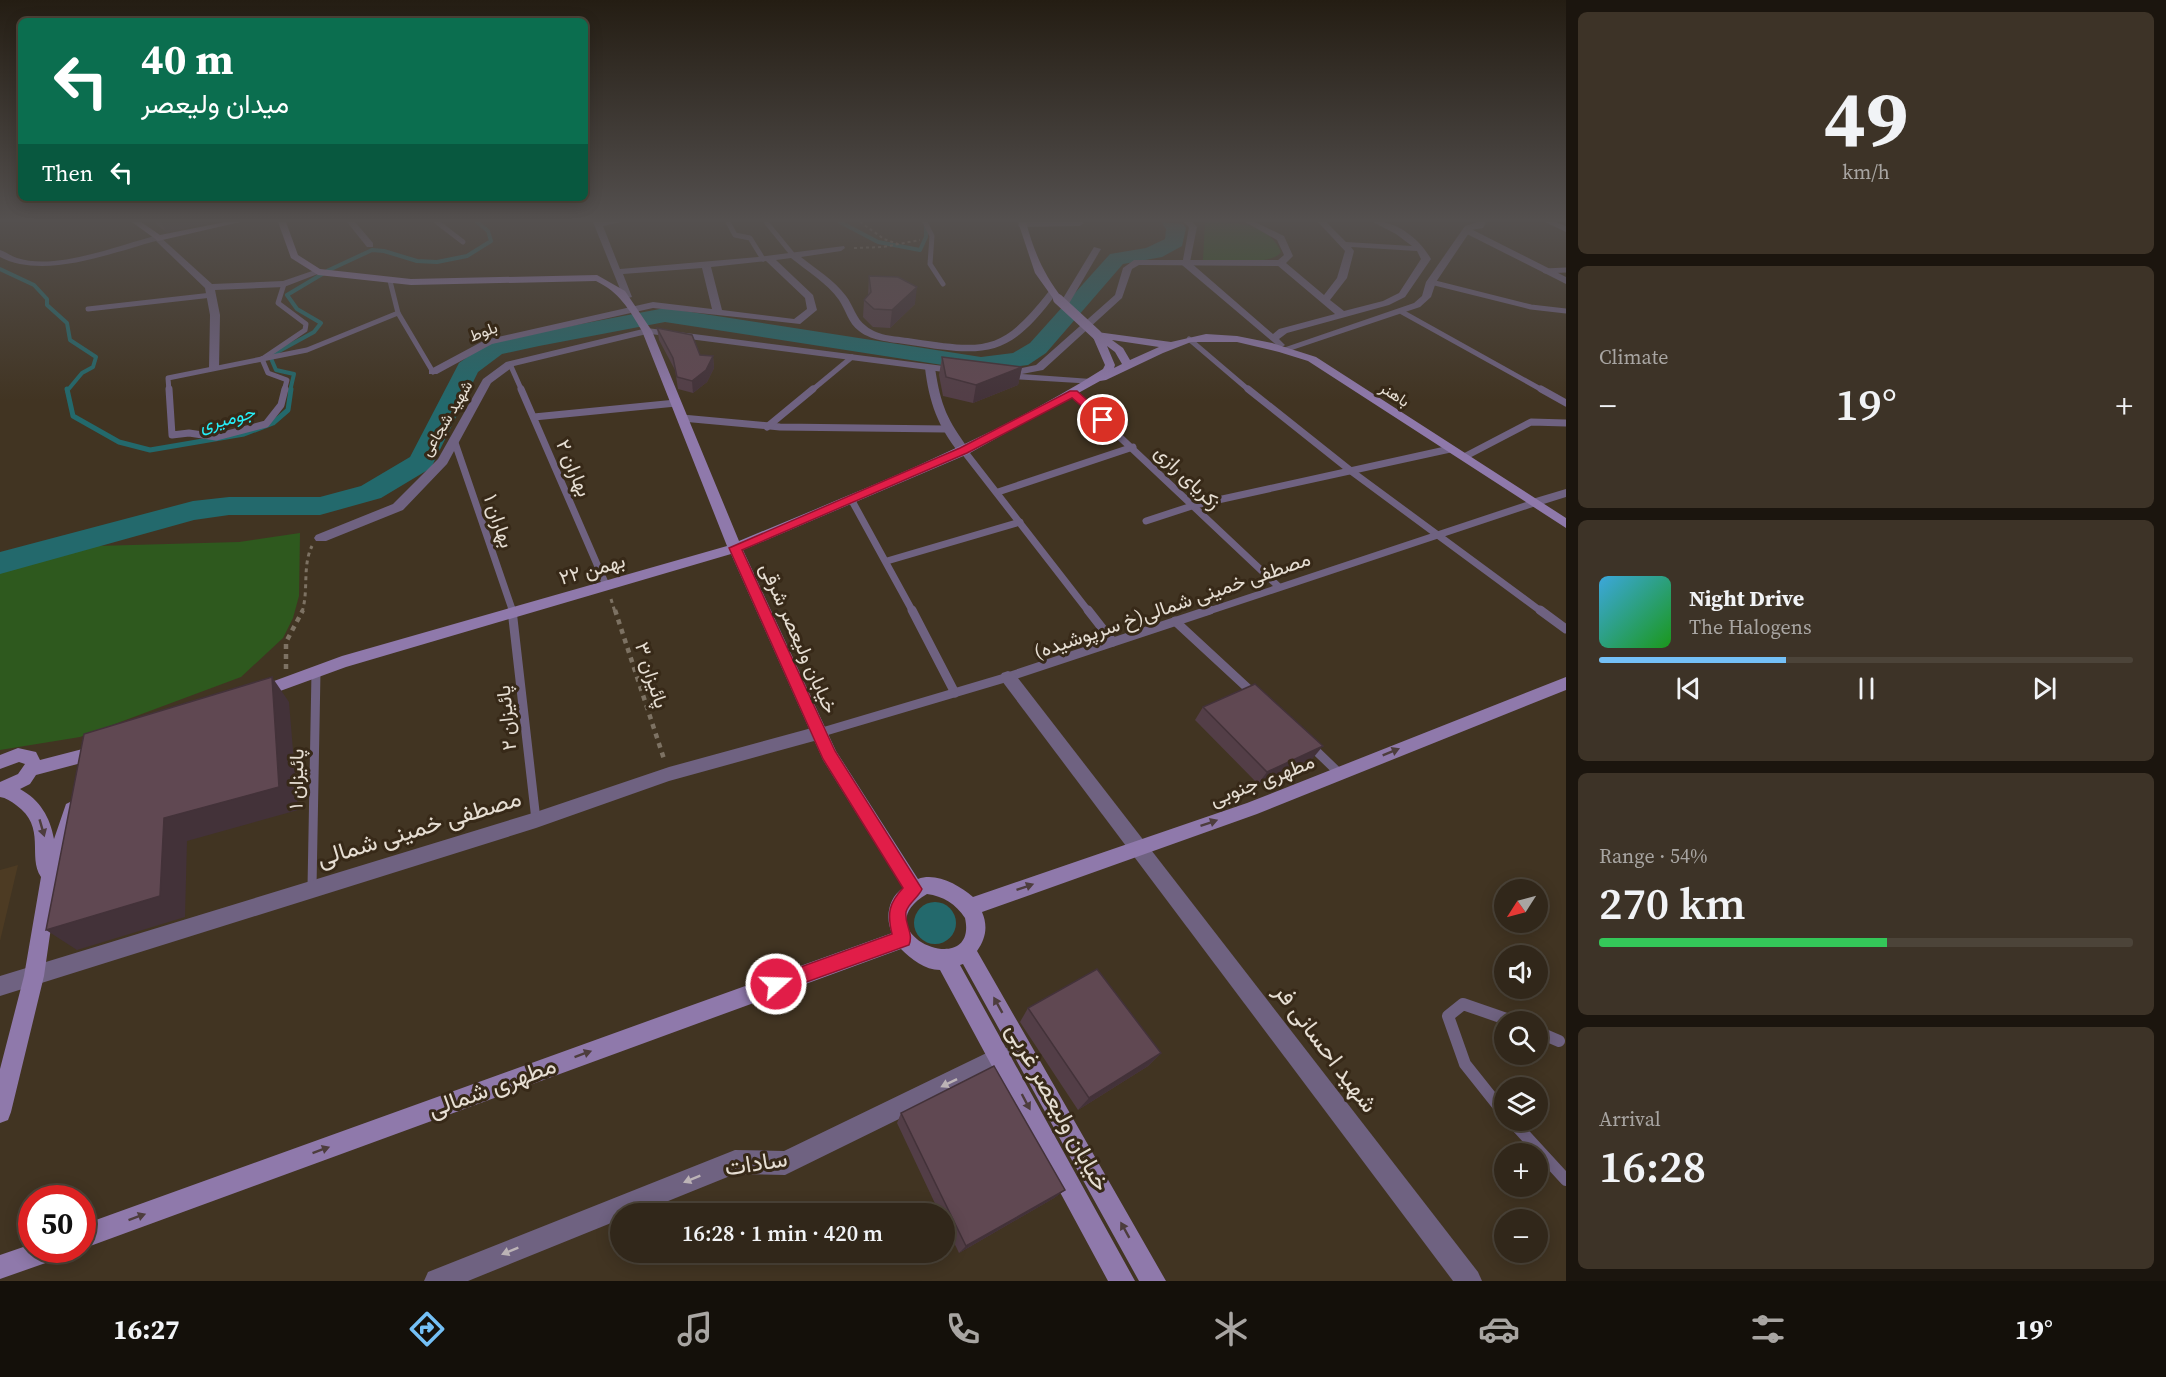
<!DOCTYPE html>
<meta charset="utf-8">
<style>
:root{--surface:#31271a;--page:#3d3327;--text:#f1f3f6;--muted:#a8a5a2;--line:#4c4439;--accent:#74c0f6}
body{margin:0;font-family:"Source Serif 4",Vazirmatn,serif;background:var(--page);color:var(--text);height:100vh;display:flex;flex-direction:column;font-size:22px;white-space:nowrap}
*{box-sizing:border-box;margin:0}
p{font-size:20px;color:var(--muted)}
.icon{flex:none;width:33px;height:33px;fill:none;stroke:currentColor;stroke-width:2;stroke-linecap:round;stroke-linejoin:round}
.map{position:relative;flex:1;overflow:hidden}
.side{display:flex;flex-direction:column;gap:12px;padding:12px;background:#1b150e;width:600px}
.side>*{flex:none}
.banner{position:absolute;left:18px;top:18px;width:570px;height:183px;border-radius:9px;box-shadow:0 3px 15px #0003,0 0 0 2px var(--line);background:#0b6e4f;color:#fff;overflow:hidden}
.needle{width:39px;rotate:234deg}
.buttons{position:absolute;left:1494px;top:879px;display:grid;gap:12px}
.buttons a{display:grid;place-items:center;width:54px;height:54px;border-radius:50%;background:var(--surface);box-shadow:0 3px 15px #0003,0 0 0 2px var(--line);font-size:30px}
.speed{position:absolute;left:18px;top:1185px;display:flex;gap:12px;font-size:30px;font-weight:700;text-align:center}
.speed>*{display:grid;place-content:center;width:78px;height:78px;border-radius:50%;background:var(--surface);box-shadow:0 3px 15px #0003,0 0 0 2px var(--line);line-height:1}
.speed .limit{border:9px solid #d22;background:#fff;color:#111}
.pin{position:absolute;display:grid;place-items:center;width:51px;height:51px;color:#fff;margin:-26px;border:3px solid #fff;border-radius:50%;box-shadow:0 2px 6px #0007}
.me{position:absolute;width:66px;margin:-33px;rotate:70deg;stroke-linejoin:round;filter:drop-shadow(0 0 4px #0008)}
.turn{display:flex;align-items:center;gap:21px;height:126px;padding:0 24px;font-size:27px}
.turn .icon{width:78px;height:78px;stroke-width:2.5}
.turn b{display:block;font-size:42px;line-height:51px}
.then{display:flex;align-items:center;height:57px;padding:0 24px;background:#0003;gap:12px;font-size:22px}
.big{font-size:45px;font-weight:600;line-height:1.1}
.side .widget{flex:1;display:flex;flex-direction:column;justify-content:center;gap:9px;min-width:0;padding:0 21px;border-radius:9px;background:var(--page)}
.side .dial{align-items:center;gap:0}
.dial b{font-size:78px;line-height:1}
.song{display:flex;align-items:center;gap:18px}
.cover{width:72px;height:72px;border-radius:9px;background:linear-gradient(135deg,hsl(200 70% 55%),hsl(120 70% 35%))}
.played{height:6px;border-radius:3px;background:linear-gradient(90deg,var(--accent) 35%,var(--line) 35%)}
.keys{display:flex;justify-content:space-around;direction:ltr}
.heat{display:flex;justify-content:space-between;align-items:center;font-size:33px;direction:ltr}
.charge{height:9px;border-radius:4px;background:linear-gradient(90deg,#34c759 54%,var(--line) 0)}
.trip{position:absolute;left:610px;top:1203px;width:345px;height:60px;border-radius:30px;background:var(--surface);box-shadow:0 3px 15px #0003,0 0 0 2px var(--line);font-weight:600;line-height:60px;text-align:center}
.dock{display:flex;height:96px;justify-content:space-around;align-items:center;background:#14100a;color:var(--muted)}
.dock .icon{width:42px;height:42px}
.dock .current{color:var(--accent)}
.dock b{font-size:27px;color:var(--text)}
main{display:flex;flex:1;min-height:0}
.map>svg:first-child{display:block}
.built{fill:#4d3b23}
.green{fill:#2e591e}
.water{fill:#23696c}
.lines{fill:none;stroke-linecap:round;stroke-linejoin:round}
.stream-far1{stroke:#23696c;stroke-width:4}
.stream{stroke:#23696c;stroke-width:5}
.river{fill:#23696c;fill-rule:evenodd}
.path-far2{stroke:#7d7263;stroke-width:2;stroke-dasharray:3 3;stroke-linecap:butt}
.path-far1{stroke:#7d7263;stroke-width:3;stroke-dasharray:4 4;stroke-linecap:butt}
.path{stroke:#7d7263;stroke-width:4.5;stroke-dasharray:5 5;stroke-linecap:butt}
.service-far3{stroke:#6f6281;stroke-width:5}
.service-far2{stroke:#6f6281;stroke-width:7}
.service-far1{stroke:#6f6281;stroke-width:9}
.service{stroke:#6f6281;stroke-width:12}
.minor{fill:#6f6281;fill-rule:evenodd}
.tertiary{fill:#6f6281;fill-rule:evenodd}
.secondary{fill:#8f79ab;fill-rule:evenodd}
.secondary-bridge{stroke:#8f79ab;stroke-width:10}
.wall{fill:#533e47}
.shaded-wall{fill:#433239}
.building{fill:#604852;stroke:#433239;stroke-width:1.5}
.oneway{fill:#4d3d3d}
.oneway2{fill:#bcb3b6}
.route{fill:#e11d48;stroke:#92132f;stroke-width:1.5}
.labels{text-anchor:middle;stroke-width:6;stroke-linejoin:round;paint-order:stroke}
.far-street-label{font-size:16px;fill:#e6ded3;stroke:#372918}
.far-water-label{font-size:18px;font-style:italic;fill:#25f0f9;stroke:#372918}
.street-label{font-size:20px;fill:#e6ded3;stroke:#372918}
.near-street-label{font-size:24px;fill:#e6ded3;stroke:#372918}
</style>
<main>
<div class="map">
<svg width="1566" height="1281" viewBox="0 0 1566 1281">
<rect width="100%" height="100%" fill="#413422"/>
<polygon class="built" points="18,865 0,941 0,870"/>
<g class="green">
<path d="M1205,222C1232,222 1268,222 1281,252C1270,267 1221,261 1203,260Z"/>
<polygon points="300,533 299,596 293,618 283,638 241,677 80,737 0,750 0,561 96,546 239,542"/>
</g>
<circle class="water" cx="935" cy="923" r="21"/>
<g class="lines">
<g class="stream-far1">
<polyline points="840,222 878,242 920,250 926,237 926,222"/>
<polyline points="0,269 34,285 47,299 47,305 67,323 70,340 96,357 93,367 82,373 67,391"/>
<polyline points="290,391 294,374 276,370 270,356 314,332 321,323 297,309 287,295 329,270 372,250 384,251 417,261 437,262 467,256 491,241 488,231 477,222"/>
</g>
<polyline class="stream" points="67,389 73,416 119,442 150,450 244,434 273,423 288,410 291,389"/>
<polygon class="river" points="1161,222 1183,224 1186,228 1182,246 1162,257 1123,264 1046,353 1028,365 981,371 665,322 539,346 502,354 478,372 431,468 381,498 320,515 229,515 194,520 0,574 0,552 193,501 229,497 320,497 361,486 410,457 459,363 486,344 539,332 665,308 981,357 1013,353 1030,343 1110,254 1146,248 1165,239 1166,229"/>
<g class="path-far2">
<polyline points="860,222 884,239 898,244"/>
<polyline points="854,248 883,247 920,240"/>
</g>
<g class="path-far1">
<polyline points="611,599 615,612"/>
<path d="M302,612C309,590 302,566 312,546"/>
</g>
<g class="path">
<polyline points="615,610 664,759"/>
<polyline points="286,669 286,642 303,610"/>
</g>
<g class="service-far3">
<polyline points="437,222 463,242"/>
<polyline points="728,222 735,235 750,238 763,259"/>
<polyline points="766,222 793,255"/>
<polyline points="925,222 932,236 930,264 943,284"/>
<polyline points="1545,271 1566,270"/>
<polyline points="1431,282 1531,307 1566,311"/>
<polyline points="88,309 212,295"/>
<polyline points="1402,312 1544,391"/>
<polyline points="398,313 433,372"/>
<polyline points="1189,339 1250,391"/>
<polyline points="262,359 268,373 287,380 284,391"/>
<polyline points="262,359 305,330 306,324 278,303 284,284"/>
<polyline points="262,359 307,350 398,313 390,281"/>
<polyline points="510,364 522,391"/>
<polyline points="169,391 168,378 262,359"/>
<polyline points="811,391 852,357"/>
</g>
<g class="service-far2">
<polyline points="169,389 172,435 189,433 216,437 266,424 281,405 285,389"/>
<polyline points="521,389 606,585"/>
<polyline points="1248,389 1351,471 1542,612"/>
<polyline points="1541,389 1566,403"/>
<polyline points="1073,393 1278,586"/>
<polyline points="534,417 676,403"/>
<polyline points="682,418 780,427 945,429"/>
<polyline points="767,427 813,389"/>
<polyline points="454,440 513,612"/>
<polyline points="964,451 1089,612"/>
<polyline points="1464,457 1531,422 1566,423"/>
<polyline points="998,492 1133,447"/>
<polyline points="851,499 913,612"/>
<polyline points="1146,521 1195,505 1450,449"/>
<polyline points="887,561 1020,522"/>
<polyline points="1206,612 1534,503"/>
</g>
<g class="service-far1">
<polyline points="512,610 536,820"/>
<polyline points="912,610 955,693"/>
<polyline points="1088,610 1113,642"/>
<polyline points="1540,610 1566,629"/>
<polyline points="1175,621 1254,694"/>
<polyline points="819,733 1008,677 1210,610"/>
<polyline points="1310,745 1339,773"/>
<polyline points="312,887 316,672"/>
</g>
<g class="service">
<polyline points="1538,1032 1559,1041"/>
<polyline points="1504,1113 1465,1064 1448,1016 1463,1004 1515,1022"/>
<polyline points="1511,1120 1566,1180"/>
</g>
<g class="minor">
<polygon points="347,222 355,222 373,243 373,247 367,247"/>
<path d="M593,222H621L603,226L620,269L758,257L844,246L845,248L841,251L801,257C816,269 834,280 846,296C853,305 856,319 866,326C879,337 898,336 914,339C987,350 1002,351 1049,291L1057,293C1009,358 987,357 911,345C894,342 873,342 859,331C848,323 846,310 839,300C827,283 807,271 791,258L776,260L813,295L817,310L800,324L653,308L492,344L437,374H429V370L485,340L653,302L712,309L702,268L623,274L632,297L624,299ZM766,261L805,298L807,309L794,319L722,310L711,267Z"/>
<polygon points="1022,222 1083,222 1084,223 1080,226 1019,227 1018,225"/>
<path d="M1184,222H1192L1197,227L1190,262L1273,334L1279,329L1335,314L1277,265V261L1284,255L1277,240L1245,222H1255L1284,236L1293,256L1286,263L1324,295L1337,278L1345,251L1318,222H1326L1346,242L1412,246L1396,234L1373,222C1397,220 1420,240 1431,259L1405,297L1389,305L1287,333L1279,339L1285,345L1280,348L1182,265L1189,227ZM1351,247L1417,251L1421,259L1399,293L1383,301L1344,311L1330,300L1347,278L1354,251Z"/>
<polygon points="1545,222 1555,222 1566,226 1566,232"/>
<polygon points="1463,228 1469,228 1566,277 1566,284 1463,232"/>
<path d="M158,235L212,284L283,281L318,269L323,272L284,287L215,290L220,315L219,368L214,371L209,368L210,315L205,288L156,241C111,253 44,280 0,257V250C6,252 11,256 17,258C56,271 119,245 158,235Z"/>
<polygon points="1094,247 1101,249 1067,307 1061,307 1059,305"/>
<polygon points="647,328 652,331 651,333 514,366 491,383 447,464 403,510 326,541 316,541 314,538 316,535 393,504 438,459 483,379 506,362"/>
<path d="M930,365L935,368C941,407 947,419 970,451L968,454H960C938,427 929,402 925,368Z"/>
<polygon points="1008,671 1014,673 1478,1272 1482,1281 1453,1281 1002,681 1000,677 1002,673"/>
<polygon points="819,726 825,728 827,733 825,738 669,781 536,828 0,996 0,976 536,812 669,767"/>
<polygon points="1001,1046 1009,1049 1012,1057 1009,1065 785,1175 735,1174 636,1214 621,1214 621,1219 468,1281 424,1281 428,1272 735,1150 784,1151"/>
</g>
<g class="tertiary">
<polygon points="1478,222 1486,222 1483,228 1471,230 1436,282 1431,297 1420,307 1289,351 1280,349 1414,303 1422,296 1426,282 1465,226"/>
<polygon points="1134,260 1280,260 1285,263 1280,266 1139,265 1132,269 1122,298 1043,370 1022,374 1091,379 1095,380 1095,384 997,378 997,374 1020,374 1016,371 1017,369 1036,365 1115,295 1123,268"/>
<polygon points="647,328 959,368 964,371 959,374 643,333 642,331"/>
<polygon points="1566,489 1566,497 1534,507 1528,503 1529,500"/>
</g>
<g class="secondary">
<polygon points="132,222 141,222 160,235 225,222 240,222 158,241"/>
<path d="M278,222H286L298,255L320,269L411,279L597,275L625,291L652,331L739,541C863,489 989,441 1103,369L1105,365L1092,335L1097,332L1171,342L1206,334L1237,336L1272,343L1316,357L1566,518V528L1308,361L1279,352L1237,342H1191L1163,353L1106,380L1100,381L968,454L743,550L836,751L918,879C936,872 959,885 973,897L1247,803L1566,677V690L1257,814L982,912C988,926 986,938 977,951L1166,1281H1139L963,964L960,965L1135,1281H1108L940,970C925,970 911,959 901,949L82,1249V1225L892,933C885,918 888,898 903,888L823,760L731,554L346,667L261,698L255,696L253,692L255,688L342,656L727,546L642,331C629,309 619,292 596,281L411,285L318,275L291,258ZM1112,340L1159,347L1130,360L1123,348ZM1107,346L1115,352L1122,364L1114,368L1115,365ZM927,894C943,896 956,904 965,918C979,982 860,933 927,894Z"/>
<path d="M1018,222H1026C1034,252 1044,275 1063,299L1061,301H1055L1035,273Z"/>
<path d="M98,745L104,747L106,752L104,757L36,775L30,784L20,789C40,800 50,817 54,839L66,804L72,801L78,804L81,809L57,886L44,976L11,1112L8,1120L0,1123V1069L24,976L41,877C27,856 47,827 16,805C11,801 6,798 0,797V782L18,774L25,764L19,762L0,769V755L18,748L36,752L40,760Z"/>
<polygon points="32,1244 32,1250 60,1250 57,1259 0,1279 0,1255"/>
</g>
<polyline class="secondary-bridge" points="1058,299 1097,335"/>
</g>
<g class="wall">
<polygon points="154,222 213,222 166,232"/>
<polygon points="869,276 915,304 890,328 873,327 863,317 864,300 868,295"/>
<polygon points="657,328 700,355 713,356 714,368 707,382 693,393 678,389 675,370 659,340"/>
<polygon points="942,357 1022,367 1018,385 973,403 943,396 939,375"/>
<polygon points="1203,707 1313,758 1258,784 1195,720"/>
<polygon points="1028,1008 1161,1053 1148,1066 1078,1110 1020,1022"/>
<polygon points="901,1113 1065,1190 1054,1198 959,1253 945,1224 945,1214 940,1214 897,1123"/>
</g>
<g class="shaded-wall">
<polygon points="161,222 213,222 166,232"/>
<polygon points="917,287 915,304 890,328 892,310"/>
<polygon points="713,356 714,368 707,382 693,393 692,381"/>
<polygon points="1022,367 1018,385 973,403 976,385"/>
<polygon points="272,677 289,702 298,810 187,841 185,917 77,950 46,930 164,818"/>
<polygon points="1323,746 1313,758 1258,784 1267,772"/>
<polygon points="1161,1053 1148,1066 1078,1110 1089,1098"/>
<polygon points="1065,1190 1054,1198 959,1253 966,1246"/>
</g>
<g class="building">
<polygon points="869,276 898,277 917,287 892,310 874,309 864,300 871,292"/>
<polygon points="657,328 692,335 700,355 713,356 706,370 692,381 677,377 673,358"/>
<polygon points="942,357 1022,367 976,385 946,377"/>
<polygon points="272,677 279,787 164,818 160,896 46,930 84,734"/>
<polygon points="1255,684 1323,746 1267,772 1203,707"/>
<polygon points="1097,969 1161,1053 1089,1098 1028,1008"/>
<polygon points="994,1066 1065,1190 966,1246 901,1113"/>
</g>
<defs><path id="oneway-solid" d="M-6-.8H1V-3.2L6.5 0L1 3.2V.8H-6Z" transform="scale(1.5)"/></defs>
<g class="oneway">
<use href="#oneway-solid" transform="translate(1391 752) rotate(-22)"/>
<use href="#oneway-solid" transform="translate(1209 823) rotate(-19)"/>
<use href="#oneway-solid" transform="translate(42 828) rotate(74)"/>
<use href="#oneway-solid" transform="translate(1025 887) rotate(-19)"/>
<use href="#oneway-solid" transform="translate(998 1005) rotate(-119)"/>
<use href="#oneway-solid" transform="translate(583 1054) rotate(-20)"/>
<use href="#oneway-solid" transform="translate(1026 1102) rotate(62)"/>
<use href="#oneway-solid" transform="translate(321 1150) rotate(-20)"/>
<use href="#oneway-solid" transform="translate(137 1217) rotate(-20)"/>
<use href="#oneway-solid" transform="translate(1125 1230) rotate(-119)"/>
</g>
<g class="oneway2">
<use href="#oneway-solid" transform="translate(949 1083) rotate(154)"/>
<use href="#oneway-solid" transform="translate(692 1179) rotate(158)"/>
<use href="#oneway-solid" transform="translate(510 1251) rotate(158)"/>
</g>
<linearGradient id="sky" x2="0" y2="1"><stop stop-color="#241d13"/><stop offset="0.55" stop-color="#54504f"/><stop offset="1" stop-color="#54504f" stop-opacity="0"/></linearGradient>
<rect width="1566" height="401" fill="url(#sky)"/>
<path class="route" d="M1070,391H1077L1107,418V422H1100L1072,398L967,453L742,550L835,751L922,889C919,897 908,903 906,912C904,924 914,933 909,945L776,993L770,991L767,984L770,978L892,934C887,913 889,903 903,888L823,759L729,548L960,448Z"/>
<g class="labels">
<g class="far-street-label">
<text transform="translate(483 331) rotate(-21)" y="6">بلوط</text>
<text transform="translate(1395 394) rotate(33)" y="6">باهنر</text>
<text transform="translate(446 418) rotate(-59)" y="6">شهید شجاعی</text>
</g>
<g class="far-water-label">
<text transform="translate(227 419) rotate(-15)" y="6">جومیری</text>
</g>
<g class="street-label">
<text transform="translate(574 468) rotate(67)" y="7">بهاران ۲</text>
<text transform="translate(1188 477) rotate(44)" y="7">زکریای رازی</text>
<text transform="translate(499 521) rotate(71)" y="7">بهاران ۱</text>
<text transform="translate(592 569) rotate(-16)" y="7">۲۲ بهمن</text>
<text transform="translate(1172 605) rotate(-19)" y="7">مصطفی خمینی شمالی(خ سرپوشیده)</text>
<text transform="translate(799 638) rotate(66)" y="7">خیابان ولیعصر شرقی</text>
<text transform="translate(652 675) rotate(72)" y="7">پائیزان ۳</text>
<text transform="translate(506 718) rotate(-96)" y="7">پائیزان ۲</text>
<text transform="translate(296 779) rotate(-89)" y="7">پائیزان ۱</text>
<text transform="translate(1262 780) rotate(-21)" y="7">مطهری جنوبی</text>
</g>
<g class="near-street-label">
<text transform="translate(419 828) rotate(-17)" y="8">مصطفی خمینی شمالی</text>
<text transform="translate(1326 1048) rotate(53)" y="8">شهید احسانی فر</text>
<text transform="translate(492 1087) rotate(-20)" y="8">مطهری شمالی</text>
<text transform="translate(1058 1107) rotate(61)" y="8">خیابان ولیعصر غربی</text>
<text transform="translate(756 1163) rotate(-9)" y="8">سادات</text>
</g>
</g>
</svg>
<div class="buttons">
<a><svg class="needle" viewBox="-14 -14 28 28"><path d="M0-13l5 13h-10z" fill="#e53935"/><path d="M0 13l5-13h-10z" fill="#a8a5a2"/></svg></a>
<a><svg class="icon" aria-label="sound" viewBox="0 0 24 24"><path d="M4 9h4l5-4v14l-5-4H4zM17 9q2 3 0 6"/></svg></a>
<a><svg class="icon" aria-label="search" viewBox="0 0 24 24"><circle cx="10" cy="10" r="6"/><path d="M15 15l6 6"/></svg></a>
<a><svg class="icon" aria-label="layers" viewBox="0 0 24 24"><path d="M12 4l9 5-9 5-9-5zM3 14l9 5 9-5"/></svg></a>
<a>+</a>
<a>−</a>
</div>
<div class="speed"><div class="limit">50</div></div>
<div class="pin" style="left:1103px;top:420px;background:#d93025"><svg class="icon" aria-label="arrive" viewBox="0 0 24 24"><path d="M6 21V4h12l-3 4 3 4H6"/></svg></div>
<svg class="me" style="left:776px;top:984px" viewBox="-20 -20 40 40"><circle r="17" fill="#e11d48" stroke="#fff" stroke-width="3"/><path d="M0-11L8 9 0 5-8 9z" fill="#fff"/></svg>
<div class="trip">16:28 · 1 min · 420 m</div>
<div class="banner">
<div class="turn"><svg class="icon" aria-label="left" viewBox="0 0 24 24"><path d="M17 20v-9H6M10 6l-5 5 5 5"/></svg><div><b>40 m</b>میدان ولیعصر</div></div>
<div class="then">Then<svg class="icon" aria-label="left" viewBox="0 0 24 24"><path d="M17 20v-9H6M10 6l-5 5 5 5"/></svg></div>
</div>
</div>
<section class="side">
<div class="widget dial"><b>49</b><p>km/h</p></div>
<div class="widget"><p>Climate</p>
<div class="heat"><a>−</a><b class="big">19°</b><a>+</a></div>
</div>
<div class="widget">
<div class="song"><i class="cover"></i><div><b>Night Drive</b><p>The Halogens</p></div></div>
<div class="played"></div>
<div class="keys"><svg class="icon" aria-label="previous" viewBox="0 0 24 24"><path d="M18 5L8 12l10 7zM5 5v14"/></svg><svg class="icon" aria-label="pause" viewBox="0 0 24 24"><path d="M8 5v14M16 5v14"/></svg><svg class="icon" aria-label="next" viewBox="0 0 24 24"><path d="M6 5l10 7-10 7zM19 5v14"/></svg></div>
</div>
<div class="widget"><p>Range · 54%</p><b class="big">270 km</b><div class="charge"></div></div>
<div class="widget"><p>Arrival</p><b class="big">16:28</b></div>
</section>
</main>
<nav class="dock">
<b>16:27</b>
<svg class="icon current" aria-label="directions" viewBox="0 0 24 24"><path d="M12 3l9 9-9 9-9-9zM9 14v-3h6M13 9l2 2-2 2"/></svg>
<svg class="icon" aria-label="music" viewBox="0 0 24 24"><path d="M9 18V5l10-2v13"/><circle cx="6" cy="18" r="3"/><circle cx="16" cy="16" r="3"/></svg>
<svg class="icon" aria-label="phone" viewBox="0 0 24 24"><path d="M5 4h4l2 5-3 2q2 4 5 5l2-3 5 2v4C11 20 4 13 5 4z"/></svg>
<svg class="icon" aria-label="climate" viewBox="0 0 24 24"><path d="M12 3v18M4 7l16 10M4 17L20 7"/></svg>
<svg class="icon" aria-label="car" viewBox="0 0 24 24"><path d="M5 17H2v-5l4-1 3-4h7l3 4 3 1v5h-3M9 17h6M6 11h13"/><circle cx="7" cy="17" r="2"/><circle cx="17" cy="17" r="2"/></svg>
<svg class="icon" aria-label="filters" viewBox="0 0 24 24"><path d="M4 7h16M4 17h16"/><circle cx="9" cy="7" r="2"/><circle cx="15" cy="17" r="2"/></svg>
<b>19°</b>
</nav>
